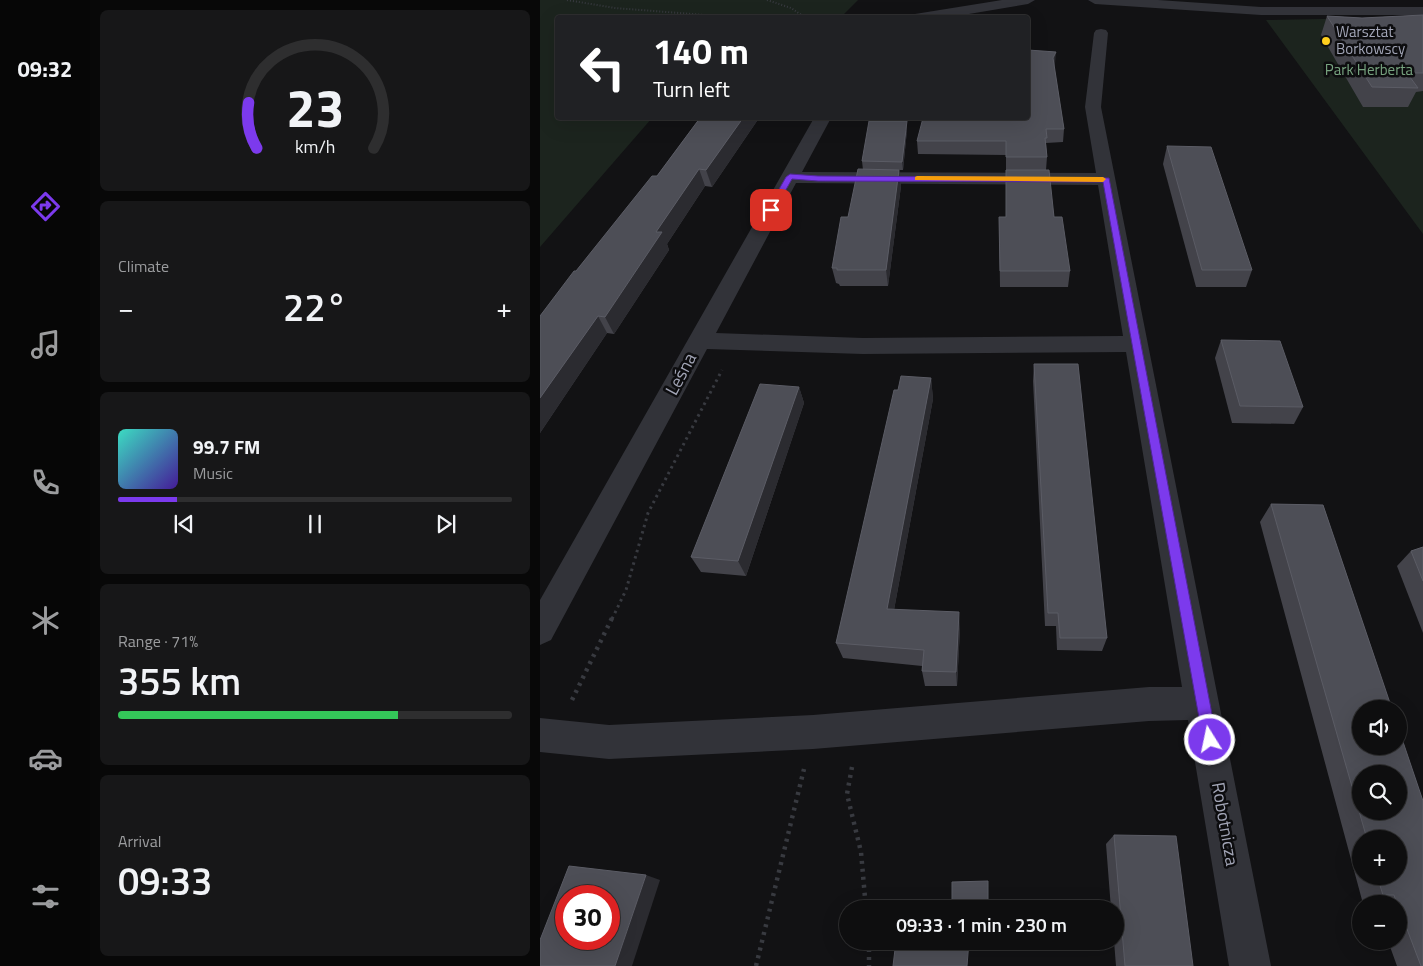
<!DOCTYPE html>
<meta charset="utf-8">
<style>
:root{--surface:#0e0e0f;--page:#171718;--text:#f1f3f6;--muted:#9b9c9e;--line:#2e2e2f;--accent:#7c3aed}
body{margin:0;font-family:"Titillium Web",sans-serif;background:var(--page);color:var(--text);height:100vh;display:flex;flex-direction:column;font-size:19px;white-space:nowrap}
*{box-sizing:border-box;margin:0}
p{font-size:16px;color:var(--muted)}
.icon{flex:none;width:28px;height:28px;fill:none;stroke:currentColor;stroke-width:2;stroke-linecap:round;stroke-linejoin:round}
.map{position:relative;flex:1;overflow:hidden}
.side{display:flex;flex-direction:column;gap:10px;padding:10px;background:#080808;width:450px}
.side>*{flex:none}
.banner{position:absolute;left:15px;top:15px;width:475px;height:105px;border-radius:5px;box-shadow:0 5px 20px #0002,0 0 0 1px var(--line);background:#202124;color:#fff;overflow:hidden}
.fabs{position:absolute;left:812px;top:700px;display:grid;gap:10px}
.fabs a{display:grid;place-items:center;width:55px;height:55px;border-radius:50%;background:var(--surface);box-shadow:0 5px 20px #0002,0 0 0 1px var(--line);font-size:25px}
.speed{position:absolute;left:15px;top:885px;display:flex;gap:10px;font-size:25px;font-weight:700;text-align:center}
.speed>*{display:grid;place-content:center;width:65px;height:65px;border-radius:50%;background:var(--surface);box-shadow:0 5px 20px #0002,0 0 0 1px var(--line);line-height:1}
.speed .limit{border:8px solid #d22;background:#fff;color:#111}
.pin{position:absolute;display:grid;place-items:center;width:42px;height:42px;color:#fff;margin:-21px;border-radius:10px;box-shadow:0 2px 8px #0006}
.me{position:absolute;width:55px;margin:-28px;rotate:350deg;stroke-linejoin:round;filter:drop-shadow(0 0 4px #0008)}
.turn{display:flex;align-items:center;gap:18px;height:105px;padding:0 15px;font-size:22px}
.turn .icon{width:65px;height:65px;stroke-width:2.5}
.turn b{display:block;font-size:35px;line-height:42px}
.big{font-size:38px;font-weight:600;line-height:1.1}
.side .widget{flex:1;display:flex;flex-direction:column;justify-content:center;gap:8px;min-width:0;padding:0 18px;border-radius:8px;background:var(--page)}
.side .dial{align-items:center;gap:0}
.dial svg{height:130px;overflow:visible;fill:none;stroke:var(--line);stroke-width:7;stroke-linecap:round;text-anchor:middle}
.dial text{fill:var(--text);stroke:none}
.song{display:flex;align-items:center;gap:15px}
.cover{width:60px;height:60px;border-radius:8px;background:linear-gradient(135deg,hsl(170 70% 55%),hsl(260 70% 35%))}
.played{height:5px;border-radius:2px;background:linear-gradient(90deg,var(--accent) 15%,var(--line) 15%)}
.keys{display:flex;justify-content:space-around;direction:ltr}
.heat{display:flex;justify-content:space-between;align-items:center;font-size:28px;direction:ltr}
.charge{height:8px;border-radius:4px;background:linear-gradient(90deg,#34c759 71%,var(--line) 0)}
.trip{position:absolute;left:299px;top:900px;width:285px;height:50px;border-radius:25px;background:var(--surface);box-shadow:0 5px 20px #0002,0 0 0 1px var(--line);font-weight:600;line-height:50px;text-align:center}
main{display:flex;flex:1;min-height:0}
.tabs{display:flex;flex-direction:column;width:90px;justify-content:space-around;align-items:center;background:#060606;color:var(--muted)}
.tabs .icon{width:35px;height:35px}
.tabs .active{color:var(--accent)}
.tabs b{font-size:22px;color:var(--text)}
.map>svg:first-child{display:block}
.green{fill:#1c241e}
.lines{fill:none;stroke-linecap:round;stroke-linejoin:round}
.path-far2{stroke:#383a40;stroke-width:2;stroke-dasharray:1 2;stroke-linecap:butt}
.path-far1{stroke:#383a40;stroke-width:3;stroke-dasharray:2.5 4;stroke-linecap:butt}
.path{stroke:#383a40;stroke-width:4.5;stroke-dasharray:3 5;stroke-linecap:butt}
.minor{fill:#323339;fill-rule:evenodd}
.wall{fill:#43434a;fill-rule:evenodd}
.shaded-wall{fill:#2b2b30}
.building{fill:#4d4e56;stroke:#5b5c65;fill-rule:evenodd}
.route{fill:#7c3aed;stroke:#51269a}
.slow{fill:#f59e0b}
.poi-dot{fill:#ffcf1e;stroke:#0d0d0f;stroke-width:2}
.labels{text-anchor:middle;stroke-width:5;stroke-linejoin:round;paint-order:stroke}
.far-poi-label{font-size:15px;fill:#a2a5b6;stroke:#0d0d0f;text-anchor:start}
.far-park-label{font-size:15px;fill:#77a37f;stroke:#0d0d0f}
.street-label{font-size:18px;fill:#a2a5b6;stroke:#0d0d0f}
</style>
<main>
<nav class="tabs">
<b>09:32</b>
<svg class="icon active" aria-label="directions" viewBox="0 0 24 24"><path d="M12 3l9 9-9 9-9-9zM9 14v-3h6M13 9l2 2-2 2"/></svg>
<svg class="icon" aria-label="music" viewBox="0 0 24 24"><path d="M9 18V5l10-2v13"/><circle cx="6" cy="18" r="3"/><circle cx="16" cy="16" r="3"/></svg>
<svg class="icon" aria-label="phone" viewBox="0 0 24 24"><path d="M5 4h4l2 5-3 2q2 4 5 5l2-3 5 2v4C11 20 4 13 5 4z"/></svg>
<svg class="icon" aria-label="climate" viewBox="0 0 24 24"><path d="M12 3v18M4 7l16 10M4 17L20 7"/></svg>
<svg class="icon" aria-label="car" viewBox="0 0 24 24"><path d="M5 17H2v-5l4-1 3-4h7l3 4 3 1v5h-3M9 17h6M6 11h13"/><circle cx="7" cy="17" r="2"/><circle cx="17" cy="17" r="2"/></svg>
<svg class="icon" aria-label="filters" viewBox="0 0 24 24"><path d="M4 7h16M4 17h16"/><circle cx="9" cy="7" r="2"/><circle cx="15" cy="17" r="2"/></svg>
</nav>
<section class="side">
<div class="widget dial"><svg viewBox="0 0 100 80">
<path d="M14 69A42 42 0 1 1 86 69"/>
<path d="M14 69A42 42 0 0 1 9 41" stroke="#7c3aed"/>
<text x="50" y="56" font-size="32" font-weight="700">23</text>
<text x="50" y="72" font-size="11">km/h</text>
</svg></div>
<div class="widget"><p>Climate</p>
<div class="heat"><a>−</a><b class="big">22°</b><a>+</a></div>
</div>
<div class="widget">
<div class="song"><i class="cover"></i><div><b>99.7 FM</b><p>Music</p></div></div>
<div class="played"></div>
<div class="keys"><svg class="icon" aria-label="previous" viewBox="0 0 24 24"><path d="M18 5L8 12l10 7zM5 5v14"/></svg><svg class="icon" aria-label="pause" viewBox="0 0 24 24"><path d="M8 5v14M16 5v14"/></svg><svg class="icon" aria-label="next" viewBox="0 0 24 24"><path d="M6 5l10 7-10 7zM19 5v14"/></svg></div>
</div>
<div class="widget"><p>Range · 71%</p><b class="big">355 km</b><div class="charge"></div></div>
<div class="widget"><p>Arrival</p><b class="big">09:33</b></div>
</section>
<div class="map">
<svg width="883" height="966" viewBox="0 0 883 966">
<rect width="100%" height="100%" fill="#121214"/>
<g class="green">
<polygon points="0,0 318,0 302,16 306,17 18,18 18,118 112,118 0,247"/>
<polygon points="883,17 883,234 726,20"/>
</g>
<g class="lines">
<g class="path-far2">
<polyline points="27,0 75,8 204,18"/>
<polyline points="227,0 251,8 266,18"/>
</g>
<polyline class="path-far1" points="72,619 86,590 108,513 182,370"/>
<g class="path">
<polyline points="32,700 72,618"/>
<polyline points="312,767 307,794 321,852 326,909"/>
<polyline points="329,941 329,966"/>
<polyline points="216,966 264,769"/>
</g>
<g class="minor">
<polygon points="462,0 495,0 488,4 405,18 368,18 375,14"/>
<polygon points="548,0 618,0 721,7 883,7 883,15 721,15 555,4"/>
<path d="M561,29L566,30L568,33L561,107L731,966H689L648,720L609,721L273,749L69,759L0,752V718L69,725L273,715L609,687H642L586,352L323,354L167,349L11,640L0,645V600L274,118H291L262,172L556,173L545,107L554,33L556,30ZM256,183L558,185L583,336L323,338L176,333Z"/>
</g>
</g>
<g class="wall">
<polygon points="883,15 883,91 876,92 868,107 823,107 781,35 787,16 822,18"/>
<polygon points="515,64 514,66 524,129 523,142 506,143 507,157 506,170 514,217 530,271 528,287 460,287 459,217 466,217 466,155 378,154 377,141"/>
<polygon points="160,118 219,118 172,187 165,186 127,244 129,250 74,334 67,333 0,433 0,316 36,271 117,176"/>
<polygon points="367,130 363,170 359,170 361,186 348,286 300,286 299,284 296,283 292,268 323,170 322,161"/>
<polygon points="627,146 712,270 706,287 656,287 623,164"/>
<polygon points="681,340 763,407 754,424 692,423 675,358"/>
<polygon points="494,364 567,638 562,651 517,650 516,626 505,626 493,381"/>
<polygon points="391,378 393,399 354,610 420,628 417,686 385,686 382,671 382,666 303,658 296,643 358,390"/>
<polygon points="259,387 264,403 206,576 161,572 151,557"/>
<path d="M731,504L783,505L852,709H821V746H859V730L883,801V966H857L848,941H859V904H834L832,900H822L720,522ZM821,774H859V811H821ZM821,839H859V876H821Z"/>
<polygon points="883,547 883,633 857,566 871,551"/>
<polygon points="574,835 653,966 576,966 574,941 575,941 575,909 571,909 566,844"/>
</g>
<g class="shaded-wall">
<polygon points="516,52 515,64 512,71 513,58"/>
<polygon points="203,118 219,118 172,187 166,170"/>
<polygon points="367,121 367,130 363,170 362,162"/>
<polygon points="159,169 165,186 127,244 129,250 74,334 65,317 116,232"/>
<polygon points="359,170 361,186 348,286 346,270"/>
<polygon points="58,316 67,333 0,433 0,398"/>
<polygon points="391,378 393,399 351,626 347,609"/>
<polygon points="259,387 264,403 206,576 198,561"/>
<polygon points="419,612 420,628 417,686 416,672"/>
<polygon points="106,875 120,880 92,966 75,966"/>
</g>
<g class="building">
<polygon points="883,15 883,73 867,73 878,88 832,87 787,16 822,18"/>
<polygon points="488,50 516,52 513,58 524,129 506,129 507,138 505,138 507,157 466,157 466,141 377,141 383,118 488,118"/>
<polygon points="160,118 203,118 166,170 159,169 116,232 122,232 65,317 58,316 0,398 0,316 34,271 36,271 112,176 117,176"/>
<polygon points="329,121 367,121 362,162 322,161"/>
<polygon points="627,146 671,147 712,270 662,270"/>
<polygon points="318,169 359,170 346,270 297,270 297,268 292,268 301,217 308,217"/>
<polygon points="466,170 509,170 514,217 522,217 530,271 460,271 459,217 466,217"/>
<polygon points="681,340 740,341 763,407 700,406"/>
<polygon points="494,364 538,364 567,638 520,638 518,613 508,613"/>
<polygon points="361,376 391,378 347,609 419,612 416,672 382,671 384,650 296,643 354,390 358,390"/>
<polygon points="220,384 259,387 198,561 151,557"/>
<path d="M731,504L783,505L852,709H821V746H859V730L883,801V966H881L859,908V904H857L854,895H843L837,876H859V839H827ZM821,774H859V811H821Z"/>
<polygon points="883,547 883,581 871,551"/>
<polygon points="574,835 636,836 653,966 585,966"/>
<path d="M29,866L106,875L75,966H0V940ZM26,896H69V939H26Z"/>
<polygon points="448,881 448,909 412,909 412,882"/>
<polygon points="356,941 429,941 427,966 353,966"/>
</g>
<polygon class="route" points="250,174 278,176 569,178 677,740 675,746 670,748 665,746 663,740 563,182 278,181 252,179 234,211 228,211 227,210 246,177"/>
<polygon class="slow" points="377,176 563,177 566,179 563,182 375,180 375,177"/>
<circle class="poi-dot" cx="786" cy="41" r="5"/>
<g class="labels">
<g class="far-poi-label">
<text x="796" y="37">Warsztat<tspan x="796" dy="17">Borkowscy</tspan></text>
</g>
<g class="far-park-label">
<text x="829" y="75">Park Herberta</text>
</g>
<g class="street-label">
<text transform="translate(141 374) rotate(-62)" y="6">Leśna</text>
<text transform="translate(685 824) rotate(80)" y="6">Robotnicza</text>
</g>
</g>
</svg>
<div class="fabs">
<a><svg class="icon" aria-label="sound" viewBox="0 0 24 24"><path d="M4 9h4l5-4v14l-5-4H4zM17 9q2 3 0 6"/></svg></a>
<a><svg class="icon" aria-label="search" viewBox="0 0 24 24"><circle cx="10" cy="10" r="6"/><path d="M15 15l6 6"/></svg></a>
<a>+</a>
<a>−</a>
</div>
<div class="speed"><div class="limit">30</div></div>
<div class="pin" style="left:231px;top:210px;background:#d93025"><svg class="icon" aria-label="arrive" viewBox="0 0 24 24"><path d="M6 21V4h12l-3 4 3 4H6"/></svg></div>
<svg class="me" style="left:670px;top:740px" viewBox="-20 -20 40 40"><circle r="17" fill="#7c3aed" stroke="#fff" stroke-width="3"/><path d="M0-11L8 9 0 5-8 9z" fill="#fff"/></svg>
<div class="trip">09:33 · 1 min · 230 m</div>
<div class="banner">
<div class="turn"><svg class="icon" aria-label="left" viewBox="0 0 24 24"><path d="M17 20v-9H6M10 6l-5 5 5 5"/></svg><div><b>140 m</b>Turn left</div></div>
</div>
</div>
</main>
